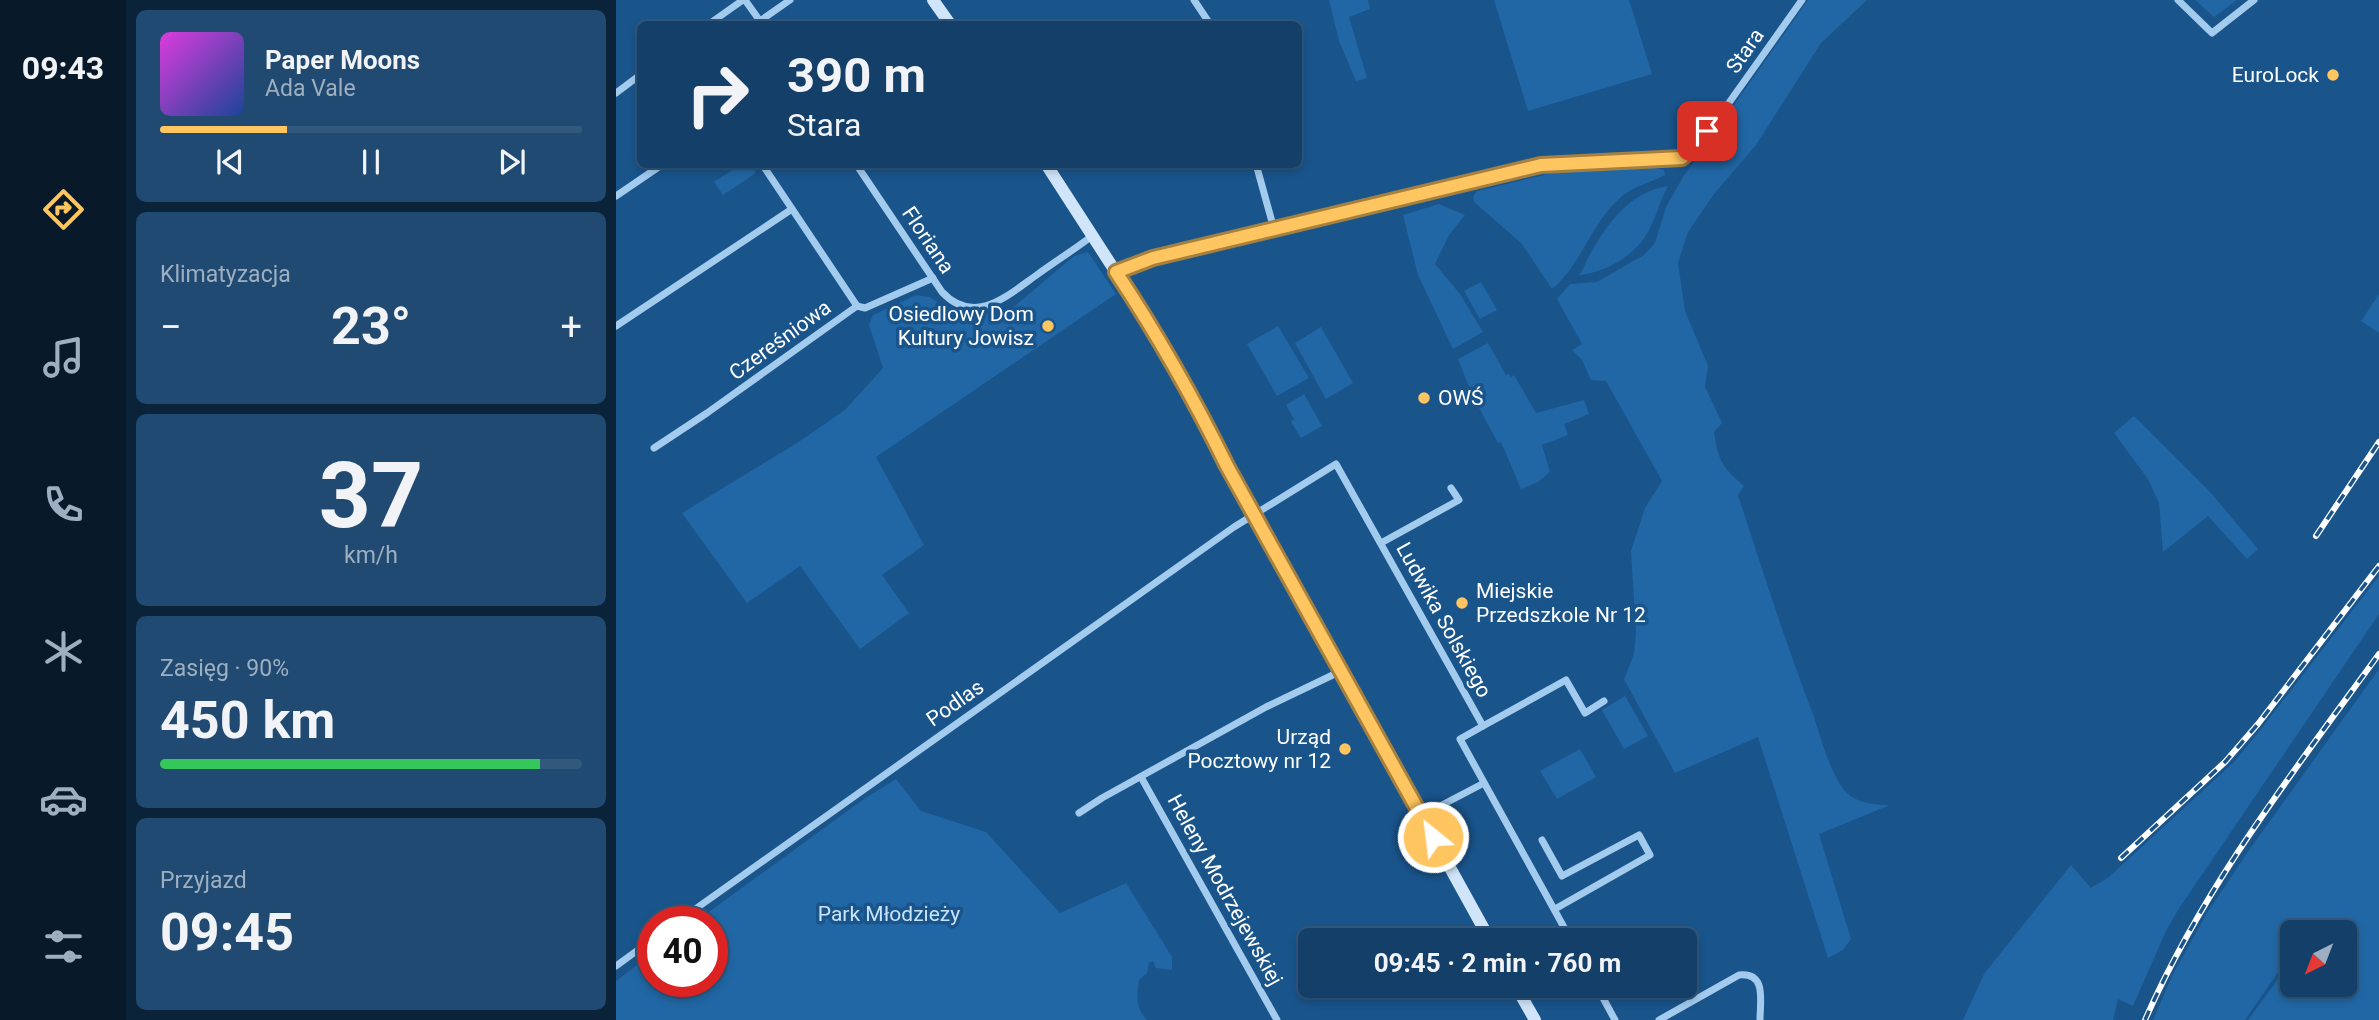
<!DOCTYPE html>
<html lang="pl">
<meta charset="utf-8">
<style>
:root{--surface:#133f68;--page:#204a71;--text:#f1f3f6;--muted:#9dafc0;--line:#32587c;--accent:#ffc560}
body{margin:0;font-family:Roboto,sans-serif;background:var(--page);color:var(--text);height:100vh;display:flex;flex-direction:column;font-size:26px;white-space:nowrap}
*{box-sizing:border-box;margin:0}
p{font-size:23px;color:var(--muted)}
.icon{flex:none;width:38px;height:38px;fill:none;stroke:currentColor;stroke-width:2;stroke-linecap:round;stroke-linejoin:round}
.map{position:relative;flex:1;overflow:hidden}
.drawer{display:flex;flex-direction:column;gap:10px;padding:10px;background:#0a2339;width:490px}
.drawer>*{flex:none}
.hud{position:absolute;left:21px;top:21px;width:665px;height:147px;border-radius:10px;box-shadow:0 4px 10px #0003,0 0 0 2px var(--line);background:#133f68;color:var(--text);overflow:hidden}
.needle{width:46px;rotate:222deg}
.tools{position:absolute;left:1664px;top:920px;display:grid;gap:14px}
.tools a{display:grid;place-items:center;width:77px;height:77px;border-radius:10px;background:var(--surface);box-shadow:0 4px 10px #0003,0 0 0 2px var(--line);font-size:35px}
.speed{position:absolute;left:21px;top:906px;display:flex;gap:14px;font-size:35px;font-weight:700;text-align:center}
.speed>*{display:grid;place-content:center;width:91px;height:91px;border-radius:50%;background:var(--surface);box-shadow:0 4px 10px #0003,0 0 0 2px var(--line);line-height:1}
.speed .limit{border:10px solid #d22;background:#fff;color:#111}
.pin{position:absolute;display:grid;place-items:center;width:60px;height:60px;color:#fff;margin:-30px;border-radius:14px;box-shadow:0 4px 10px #0006}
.me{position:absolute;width:77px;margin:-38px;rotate:331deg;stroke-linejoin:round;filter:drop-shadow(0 0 5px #0008)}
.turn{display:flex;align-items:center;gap:24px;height:147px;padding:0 35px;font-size:32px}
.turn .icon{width:91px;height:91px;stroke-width:2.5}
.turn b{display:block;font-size:49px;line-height:60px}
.big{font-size:52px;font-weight:700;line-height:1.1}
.drawer .tile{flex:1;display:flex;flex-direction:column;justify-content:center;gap:10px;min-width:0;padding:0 24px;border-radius:10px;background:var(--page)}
.drawer .dial{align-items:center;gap:0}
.dial b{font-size:91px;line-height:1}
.song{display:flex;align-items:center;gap:21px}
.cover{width:84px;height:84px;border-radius:10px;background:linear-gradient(135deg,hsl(300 70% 55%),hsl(220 70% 35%))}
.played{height:7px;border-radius:4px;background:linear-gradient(90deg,var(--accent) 30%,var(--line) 30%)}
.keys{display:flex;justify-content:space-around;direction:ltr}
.heat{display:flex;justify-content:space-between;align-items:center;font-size:38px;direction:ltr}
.charge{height:10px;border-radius:5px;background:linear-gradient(90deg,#34c759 90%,var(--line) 0)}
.trip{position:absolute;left:682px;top:928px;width:399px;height:70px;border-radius:10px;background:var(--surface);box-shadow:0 4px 10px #0003,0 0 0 2px var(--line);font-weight:700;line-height:70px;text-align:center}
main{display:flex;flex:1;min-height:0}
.menu{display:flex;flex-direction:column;width:126px;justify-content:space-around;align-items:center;background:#08192a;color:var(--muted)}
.menu .icon{width:49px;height:49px}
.menu .on{color:var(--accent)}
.menu b{font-size:32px;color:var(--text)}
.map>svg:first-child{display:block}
.green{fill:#2167a5}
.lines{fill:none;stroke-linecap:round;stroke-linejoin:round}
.street{stroke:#a3cbee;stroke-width:7}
.secondary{stroke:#d0e5fa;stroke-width:12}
.rail-casing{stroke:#fff;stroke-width:6}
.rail{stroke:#19548b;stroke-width:3.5;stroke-dasharray:10;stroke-linecap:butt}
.route-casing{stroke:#a6803e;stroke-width:18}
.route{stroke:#ffc560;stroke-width:12}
.poi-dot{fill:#ffc560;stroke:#19548b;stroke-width:2.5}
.labels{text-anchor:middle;stroke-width:7;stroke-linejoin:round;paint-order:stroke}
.street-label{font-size:21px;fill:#fff;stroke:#19548b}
.poi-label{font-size:21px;fill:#fff;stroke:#19548b;text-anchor:end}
.park-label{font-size:21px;fill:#c9e3fa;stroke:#19548b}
</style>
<main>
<nav class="menu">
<b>09:43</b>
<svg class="icon on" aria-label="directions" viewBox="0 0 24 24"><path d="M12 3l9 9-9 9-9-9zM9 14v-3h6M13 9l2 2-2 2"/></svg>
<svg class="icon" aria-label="music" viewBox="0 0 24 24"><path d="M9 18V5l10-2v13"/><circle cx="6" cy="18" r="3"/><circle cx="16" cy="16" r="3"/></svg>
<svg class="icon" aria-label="phone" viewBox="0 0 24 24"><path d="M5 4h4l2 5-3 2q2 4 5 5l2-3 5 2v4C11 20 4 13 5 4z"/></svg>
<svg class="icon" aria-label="climate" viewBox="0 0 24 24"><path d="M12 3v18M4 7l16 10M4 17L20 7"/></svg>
<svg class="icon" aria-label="car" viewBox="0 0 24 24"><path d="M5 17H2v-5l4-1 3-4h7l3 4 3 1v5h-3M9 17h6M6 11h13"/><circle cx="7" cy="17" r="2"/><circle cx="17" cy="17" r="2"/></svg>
<svg class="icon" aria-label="filters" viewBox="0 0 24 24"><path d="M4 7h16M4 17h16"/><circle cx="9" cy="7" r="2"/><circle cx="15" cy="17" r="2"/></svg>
</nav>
<section class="drawer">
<div class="tile">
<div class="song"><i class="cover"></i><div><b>Paper Moons</b><p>Ada Vale</p></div></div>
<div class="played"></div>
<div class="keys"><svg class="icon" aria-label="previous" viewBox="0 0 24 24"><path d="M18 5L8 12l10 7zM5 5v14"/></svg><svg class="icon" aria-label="pause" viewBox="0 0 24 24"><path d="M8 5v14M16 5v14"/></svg><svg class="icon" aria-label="next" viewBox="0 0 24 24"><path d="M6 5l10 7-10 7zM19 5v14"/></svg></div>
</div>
<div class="tile"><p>Klimatyzacja</p>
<div class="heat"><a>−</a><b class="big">23°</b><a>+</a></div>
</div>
<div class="tile dial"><b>37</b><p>km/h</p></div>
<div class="tile"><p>Zasięg · 90%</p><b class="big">450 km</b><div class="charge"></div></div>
<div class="tile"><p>Przyjazd</p><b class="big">09:45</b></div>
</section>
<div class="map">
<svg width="1763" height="1020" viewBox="0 0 1763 1020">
<rect width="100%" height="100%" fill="#19548b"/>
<g class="green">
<polygon points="713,0 752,0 754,9 733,17 751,78 740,81 723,41"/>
<polygon points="878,0 1013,0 1036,74 912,111"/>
<path d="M1192,0H1251L1205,43L1140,145L1098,194L1072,232L1062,263L1069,311L1092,366L1089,387L1106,423L1098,432C1102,460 1106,467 1128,486L1122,495C1146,569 1170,644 1198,717C1206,741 1213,771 1229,791C1239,803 1259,805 1274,805L1203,834L1235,939L1227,950L1212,958L1142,737L1059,773L1008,679L1018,654L1020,632L1015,551L1029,508L1046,481L990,381L975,380L966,360L956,350L966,344L941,299L954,284L981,282L1028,255L1039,243L1050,207L1067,177Z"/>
<polygon points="1579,0 1621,0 1598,17"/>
<polygon points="124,165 135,165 140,173 107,195 98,182"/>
<path d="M1034,167L1048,170L1049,175C1034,183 1018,186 1005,197C975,223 966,264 936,289L906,244L858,202L857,197L861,191L936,173Z"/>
<path d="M1052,186C1043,202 1039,222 1029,237C1015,258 987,273 963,275C968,269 969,263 973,256C991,224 1013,192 1052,186Z"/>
<polygon points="823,204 849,215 833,235 819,264 844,294 867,332 837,349 802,275 787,215"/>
<polygon points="472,252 500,294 260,457 308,545 266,575 293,613 244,649 184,566 131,603 66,513 181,443 229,410 267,368 253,325 257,315 300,295 314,297 336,312 353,315 394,310 458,256"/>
<polygon points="865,282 881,310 864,319 848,291"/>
<polygon points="1763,294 1763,333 1745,321"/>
<polygon points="662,326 693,378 661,396 631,344"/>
<polygon points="705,327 737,383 710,399 679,343"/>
<polygon points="872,343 890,375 893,374 895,377 898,375 920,413 968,400 973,414 948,424 952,435 926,445 934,472 922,482 905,489 885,442 882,443 857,397 842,359"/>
<polygon points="688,394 706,426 685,438 675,422 678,419 670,405"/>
<polygon points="1518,416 1595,493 1642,549 1631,559 1592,516 1547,552 1543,503 1532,479 1498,433"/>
<polygon points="1763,576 1763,614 1562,910 1550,931 1517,1006 1502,999 1497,1020 1347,1020 1368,974 1455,865 1475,888 1493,877 1618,762 1642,733"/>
<polygon points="1763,669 1763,1020 1632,1020 1676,960 1676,985 1729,985 1729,933 1676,933 1676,952 1629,1020 1537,1020 1556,976 1591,913 1631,853"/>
<polygon points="1009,696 1032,736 1008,749 986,710"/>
<polygon points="964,749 980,777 941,799 924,771"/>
<path d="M280,779L305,811L370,832L444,913L510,883L556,957V970L540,968L537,961L533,963L531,973L523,980C521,996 519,1007 531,1020H0V981L37,953V982H96V922H79L248,799Z"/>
</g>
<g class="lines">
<g class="street">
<polyline points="129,0 144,21 174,0"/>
<polyline points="578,0 594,24"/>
<polyline points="1562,0 1596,33 1638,0"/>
<polyline points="93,24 127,0"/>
<polyline points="0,93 24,75"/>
<polyline points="146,164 241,306"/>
<path d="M240,164L326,292C359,327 392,295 422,274C440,261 459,249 476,236"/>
<polyline points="640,164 658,229"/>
<polyline points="0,196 47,164"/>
<polyline points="500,272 537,259 925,165 1066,158 1079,147 1105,114 1186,0"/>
<polyline points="0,326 176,209"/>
<polyline points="38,448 91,413 241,306 249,308 317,278"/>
<polyline points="765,543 843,500 835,488"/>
<polyline points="867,726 950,680 969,713 988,701"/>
<polyline points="525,777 661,1020"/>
<polyline points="463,813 486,798 650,707 725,671"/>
<polyline points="805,816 868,783"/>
<polyline points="926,840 946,876 1023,835 1034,855 939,909"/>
<polyline points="61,922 618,527 720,464 867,726 844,739 955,940"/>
<polyline points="0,966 37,939"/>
<polyline points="980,985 999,1020"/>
<path d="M1043,1020L1123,975C1151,972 1144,1001 1144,1020"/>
</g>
<g class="secondary">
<polyline points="317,0 334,24"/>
<polyline points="430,164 534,325 874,940"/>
<polyline points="899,985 919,1020"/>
</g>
<g class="rail-casing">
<g id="rail">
<polyline points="1700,536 1763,442"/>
<polyline points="1505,858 1609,762 1642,724 1763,566"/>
<path d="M1529,1020C1588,886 1677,772 1763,654"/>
</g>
</g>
<use href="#rail" class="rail"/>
</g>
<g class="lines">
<g class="route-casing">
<path id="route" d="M817,837L611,466C578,399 541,334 500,272L537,258L925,165L1066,158L1079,147L1091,131"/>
</g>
<use href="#route" class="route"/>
</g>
<g class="poi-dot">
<circle cx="1717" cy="75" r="7"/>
<circle cx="432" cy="326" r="7"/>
<circle cx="808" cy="398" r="7"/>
<circle cx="846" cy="603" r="7"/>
<circle cx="729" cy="749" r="7"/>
</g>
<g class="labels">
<g class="street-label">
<text transform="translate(1129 51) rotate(-55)" y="7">Stara</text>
<text transform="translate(312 240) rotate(56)" y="7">Floriana</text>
<text transform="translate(164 340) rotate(-36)" y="7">Czereśniowa</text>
<text transform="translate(828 620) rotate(61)" y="7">Ludwika Solskiego</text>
<text transform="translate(339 703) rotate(-35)" y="7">Podlas</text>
<text transform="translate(609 890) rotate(61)" y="7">Heleny Modrzejewskiej</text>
</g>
<g class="poi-label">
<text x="1703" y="82">EuroLock</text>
<text x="418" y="321">Osiedlowy Dom<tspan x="418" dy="24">Kultury Jowisz</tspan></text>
<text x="822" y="405" text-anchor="start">OWŚ</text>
<text x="860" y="598" text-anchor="start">Miejskie<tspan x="860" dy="24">Przedszkole Nr 12</tspan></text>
<text x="715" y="744">Urząd<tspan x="715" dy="24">Pocztowy nr 12</tspan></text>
</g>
<g class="park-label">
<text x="273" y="921">Park Młodzieży</text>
</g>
</g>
</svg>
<div class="tools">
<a><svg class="needle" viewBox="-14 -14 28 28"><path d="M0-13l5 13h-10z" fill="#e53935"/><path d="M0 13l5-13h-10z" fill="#9dafc0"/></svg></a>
</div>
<div class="speed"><div class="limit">40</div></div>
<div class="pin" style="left:1091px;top:131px;background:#d93025"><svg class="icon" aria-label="arrive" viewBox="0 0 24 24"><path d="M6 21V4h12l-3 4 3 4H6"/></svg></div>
<svg class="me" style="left:817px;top:837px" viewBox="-20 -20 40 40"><circle r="17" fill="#ffc560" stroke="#fff" stroke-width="3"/><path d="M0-11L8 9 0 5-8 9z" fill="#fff"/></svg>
<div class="trip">09:45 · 2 min · 760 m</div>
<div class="hud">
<div class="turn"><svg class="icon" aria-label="right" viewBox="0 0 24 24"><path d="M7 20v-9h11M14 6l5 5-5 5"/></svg><div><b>390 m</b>Stara</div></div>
</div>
</div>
</main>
